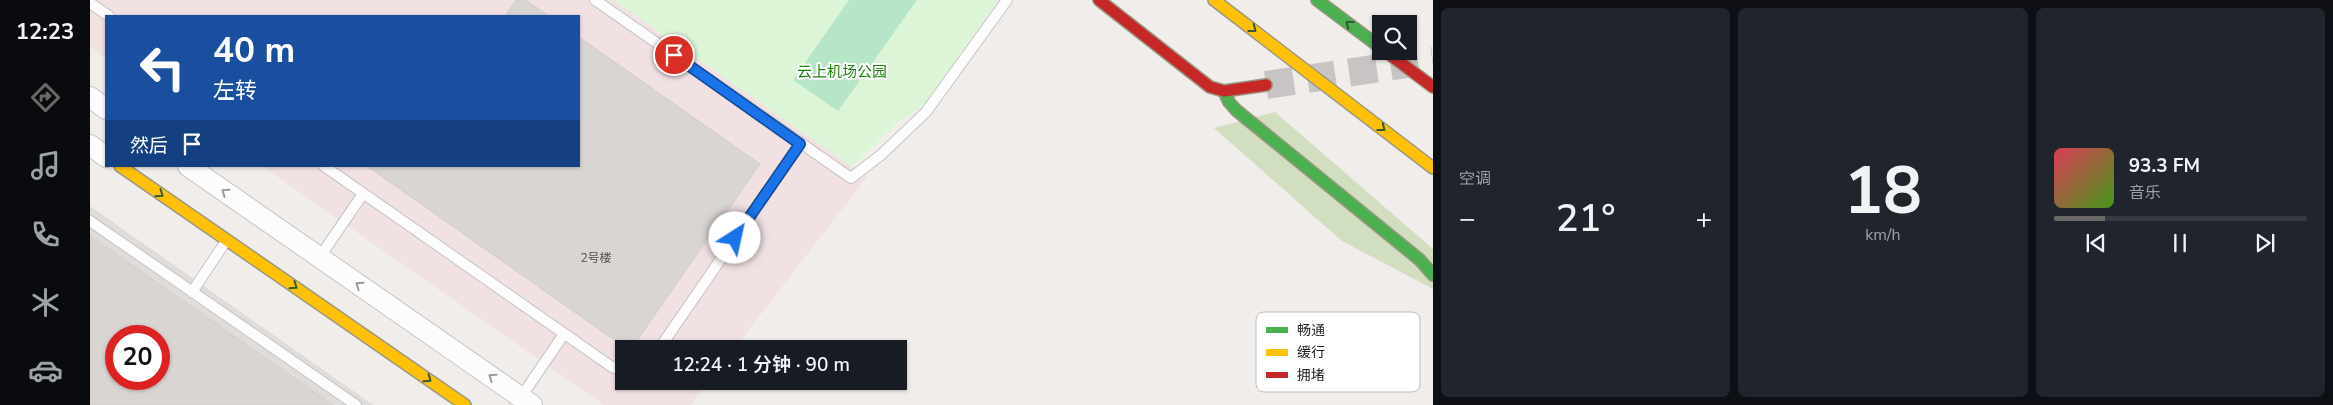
<!DOCTYPE html>
<html lang="zh">
<meta charset="utf-8">
<style>
:root{--surface:#171b24;--page:#20242c;--text:#f1f3f6;--muted:#9ea1a6;--line:#363941;--accent:#6a6968}
body{margin:0;font-family:"Nunito Sans","Noto Sans SC",sans-serif;background:var(--page);color:var(--text);height:100vh;display:flex;flex-direction:column;font-size:19px;white-space:nowrap}
*{box-sizing:border-box;margin:0}
p{font-size:16px;color:var(--muted)}
.icon{flex:none;width:28px;height:28px;fill:none;stroke:currentColor;stroke-width:2;stroke-linecap:round;stroke-linejoin:round}
.map{position:relative;flex:1;overflow:hidden}
.drawer{display:flex;flex-direction:column;gap:8px;padding:8px;background:#0d0f14;width:900px}
.drawer>*{flex:none}
.top-card{position:absolute;left:15px;top:15px;width:475px;height:152px;border-radius:0px;box-shadow:0 1px 4px #0004;background:#1a4fa0;color:#fff;overflow:hidden}
.tools{position:absolute;left:1282px;top:15px;display:grid;gap:10px}
.tools a{display:grid;place-items:center;width:45px;height:45px;border-radius:0px;background:var(--surface);box-shadow:0 1px 4px #0004;font-size:25px}
.speed{position:absolute;left:15px;top:325px;display:flex;gap:10px;font-size:25px;font-weight:700;text-align:center}
.speed>*{display:grid;place-content:center;width:65px;height:65px;border-radius:50%;background:var(--surface);box-shadow:0 1px 4px #0004;line-height:1}
.speed .limit{border:8px solid #d22;background:#fff;color:#111}
.pin{position:absolute;display:grid;place-items:center;width:42px;height:42px;color:#fff;margin:-21px;border:2px solid #fff;border-radius:50%;box-shadow:0 1px 5px #0007}
.me{position:absolute;width:55px;margin:-28px;rotate:35deg;stroke-linejoin:round;filter:drop-shadow(0 0 4px #0008)}
.turn{display:flex;align-items:center;gap:18px;height:105px;padding:0 25px;font-size:22px}
.turn .icon{width:65px;height:65px;stroke-width:2.5}
.turn b{display:block;font-size:35px;line-height:42px}
.then{display:flex;align-items:center;height:48px;padding:0 25px;background:#0003;gap:10px;font-size:19px}
.big{font-size:38px;font-weight:600;line-height:1.1}
.drawer .tile{flex:1;display:flex;flex-direction:column;justify-content:center;gap:8px;min-width:0;padding:0 18px;border-radius:8px;background:var(--page)}
.drawer .dial{align-items:center;gap:0}
.dial b{font-size:65px;line-height:1}
.song{display:flex;align-items:center;gap:15px}
.cover{width:60px;height:60px;border-radius:8px;background:linear-gradient(135deg,hsl(350 70% 55%),hsl(100 70% 35%))}
.played{height:5px;border-radius:2px;background:linear-gradient(90deg,var(--accent) 20%,var(--line) 20%)}
.keys{display:flex;justify-content:space-around;direction:ltr}
.heat{display:flex;justify-content:space-between;align-items:center;font-size:28px;direction:ltr}
.drawer .tiles{flex:1;display:grid;gap:8px;grid-template-columns:repeat(3,1fr)}
.trip{position:absolute;left:525px;top:340px;width:292px;height:50px;border-radius:0px;background:var(--surface);box-shadow:0 1px 4px #0004;font-weight:600;line-height:50px;text-align:center}
main{display:flex;flex:1;min-height:0}
.dock{display:flex;flex-direction:column;width:90px;justify-content:space-around;align-items:center;background:#090b0e;color:var(--muted)}
.dock .icon{width:35px;height:35px}
.dock .on{color:var(--accent)}
.dock b{font-size:22px;color:var(--text)}
.map>svg:first-child{display:block}
.commercial{fill:#f1e1e3}
.airport{fill:#e0dcda;fill-rule:evenodd}
.forest{fill:#d1dec0}
.park{fill:#ddf5d7}
.pitch{fill:#b6e6c7}
.building{fill:#d8d5d3;stroke:#d3cecc;fill-rule:evenodd}
.lines{fill:none;stroke-linecap:round;stroke-linejoin:round}
.secondary-tunnel{stroke:#c7c4c3;stroke-width:28;stroke-dasharray:28 14;stroke-linecap:butt}
.lane-casing{stroke:#c6c4c3;stroke-width:12}
.street-casing{stroke:#c6c4c3;stroke-width:22}
.fast-casing{stroke:#9b9781;stroke-width:14}
.slow-casing{stroke:#9b9781;stroke-width:14}
.jam-casing{stroke:#9b9781;stroke-width:14}
.lane{stroke:#fdfcfc;stroke-width:10}
.street{stroke:#fdfcfc;stroke-width:20}
.fast{stroke:#4caf50;stroke-width:11}
.slow{stroke:#ffc107;stroke-width:11}
.jam{stroke:#c62828;stroke-width:11}
.oneway{stroke:#335a34}
.oneway2{stroke:#9a9a9a}
.route-casing{stroke:#114b97;stroke-width:12}
.route{stroke:#1a73e8;stroke-width:9}
.labels{text-anchor:middle;stroke-width:4;stroke-linejoin:round;paint-order:stroke}
.number-label{font-size:12px;fill:#504f4e}
.park-label{font-size:15px;fill:#1b850a;stroke:#fff}
.key{fill:#fff;stroke:#bdbdbd;stroke-width:1}
.key-label{font-size:14px;fill:#222}
</style>
<main>
<nav class="dock">
<b>12:23</b>
<svg class="icon on" aria-label="directions" viewBox="0 0 24 24"><path d="M12 3l9 9-9 9-9-9zM9 14v-3h6M13 9l2 2-2 2"/></svg>
<svg class="icon" aria-label="music" viewBox="0 0 24 24"><path d="M9 18V5l10-2v13"/><circle cx="6" cy="18" r="3"/><circle cx="16" cy="16" r="3"/></svg>
<svg class="icon" aria-label="phone" viewBox="0 0 24 24"><path d="M5 4h4l2 5-3 2q2 4 5 5l2-3 5 2v4C11 20 4 13 5 4z"/></svg>
<svg class="icon" aria-label="climate" viewBox="0 0 24 24"><path d="M12 3v18M4 7l16 10M4 17L20 7"/></svg>
<svg class="icon" aria-label="car" viewBox="0 0 24 24"><path d="M5 17H2v-5l4-1 3-4h7l3 4 3 1v5h-3M9 17h6M6 11h13"/><circle cx="7" cy="17" r="2"/><circle cx="17" cy="17" r="2"/></svg>
</nav>
<div class="map">
<svg width="1343" height="405" viewBox="0 0 1343 405">
<rect width="100%" height="100%" fill="#f0edeb"/>
<polygon class="commercial" points="0,0 523,0 777,177 644,349 534,349 534,381 619,381 600,405 514,405 172,166 489,166 489,16 16,16 16,58 0,46"/>
<path class="airport" d="M0,206L283,405H0ZM26,336H69V379H26Z"/>
<polygon class="forest" points="1185,112 1343,249 1343,289 1252,241 1124,128"/>
<polygon class="park" points="523,0 908,0 833,106 805,124 762,167"/>
<polygon class="pitch" points="759,0 827,0 748,111 703,80"/>
<g class="building">
<polygon points="426,0 436,0 459,16 415,16"/>
<polygon points="489,37 670,164 541,349 537,349 277,166 489,166"/>
<path d="M0,236L243,405H0ZM26,336H69V379H26Z"/>
</g>
<g class="lines">
<polyline class="secondary-tunnel" points="1176,85 1343,60"/>
<g class="lane-casing">
<g id="lane">
<polyline points="505,0 761,178 792,154 836,112 917,0"/>
<polyline points="0,3 19,16"/>
<polyline points="234,166 522,367 534,371"/>
<polyline points="0,221 266,405"/>
<polyline points="229,258 273,194"/>
<polyline points="102,292 136,241"/>
<polyline points="569,349 710,144"/>
<polyline points="431,397 474,334"/>
</g>
</g>
<g class="street-casing">
<g id="street">
<polyline points="0,97 16,109"/>
<polyline points="0,145 16,157"/>
<polyline points="98,166 442,405"/>
</g>
</g>
<g class="fast-casing">
<g id="fast">
<polyline points="1227,0 1291,48"/>
<polyline points="1134,91 1139,102 1146,110 1330,260 1343,275"/>
</g>
</g>
<g class="slow-casing">
<g id="slow">
<polyline points="1124,0 1343,168"/>
<polyline points="30,166 375,405"/>
</g>
</g>
<g class="jam-casing">
<g id="jam">
<polyline points="1009,0 1120,87 1134,91 1176,85"/>
<polyline points="1295,51 1343,87"/>
</g>
</g>
<use href="#lane" class="lane"/>
<use href="#street" class="street"/>
<use href="#fast" class="fast"/>
<use href="#slow" class="slow"/>
<use href="#jam" class="jam"/>
</g>
<defs><path id="oneway-chevron" d="M-2-3.5L2.5 0L-2 3.5" fill="none" stroke-width="1.6" stroke-linecap="round" stroke-linejoin="round" transform="scale(1.25)"/></defs>
<g class="oneway">
<use href="#oneway-chevron" transform="translate(1259 24) rotate(-143)"/>
<use href="#oneway-chevron" transform="translate(1163 29) rotate(38)"/>
<use href="#oneway-chevron" transform="translate(1292 128) rotate(38)"/>
<use href="#oneway-chevron" transform="translate(70 194) rotate(35)"/>
<use href="#oneway-chevron" transform="translate(204 286) rotate(35)"/>
<use href="#oneway-chevron" transform="translate(338 379) rotate(35)"/>
</g>
<g class="oneway2">
<use href="#oneway-chevron" transform="translate(135 192) rotate(-145)"/>
<use href="#oneway-chevron" transform="translate(269 285) rotate(-145)"/>
<use href="#oneway-chevron" transform="translate(402 377) rotate(-145)"/>
</g>
<g class="lines">
<g class="route-casing">
<polyline id="route" points="584,55 710,144 645,238"/>
</g>
<use href="#route" class="route"/>
</g>
<g class="labels">
<g class="number-label">
<text x="506" y="262">2号楼</text>
</g>
<g class="park-label">
<text x="752" y="77">云上机场公园</text>
</g>
</g>
<rect x="1166" y="312" width="164" height="80" rx="8" class="key"/>
<rect x="1176" y="327" width="22" height="6" fill="#4caf50"/>
<rect x="1176" y="349" width="22" height="7" fill="#ffc107"/>
<rect x="1176" y="372" width="22" height="6" fill="#c62828"/>
<g class="key-label">
<text x="1207" y="335">畅通</text>
<text x="1207" y="357">缓行</text>
<text x="1207" y="380">拥堵</text>
</g>
</svg>
<div class="tools">
<a><svg class="icon" aria-label="search" viewBox="0 0 24 24"><circle cx="10" cy="10" r="6"/><path d="M15 15l6 6"/></svg></a>
</div>
<div class="speed"><div class="limit">20</div></div>
<div class="pin" style="left:584px;top:55px;background:#d93025"><svg class="icon" aria-label="arrive" viewBox="0 0 24 24"><path d="M6 21V4h12l-3 4 3 4H6"/></svg></div>
<svg class="me" style="left:645px;top:238px" viewBox="-20 -20 40 40"><circle r="19" fill="#fff"/><path d="M0-13L10 11 0 6-10 11z" fill="#1a73e8"/></svg>
<div class="trip">12:24 · 1 分钟 · 90 m</div>
<div class="top-card">
<div class="turn"><svg class="icon" aria-label="left" viewBox="0 0 24 24"><path d="M17 20v-9H6M10 6l-5 5 5 5"/></svg><div><b>40 m</b>左转</div></div>
<div class="then">然后<svg class="icon" aria-label="arrive" viewBox="0 0 24 24"><path d="M6 21V4h12l-3 4 3 4H6"/></svg></div>
</div>
</div>
<section class="drawer">
<div class="tiles">
<div class="tile"><p>空调</p>
<div class="heat"><a>−</a><b class="big">21°</b><a>+</a></div>
</div>
<div class="tile dial"><b>18</b><p>km/h</p></div>
<div class="tile">
<div class="song"><i class="cover"></i><div><b>93.3 FM</b><p>音乐</p></div></div>
<div class="played"></div>
<div class="keys"><svg class="icon" aria-label="previous" viewBox="0 0 24 24"><path d="M18 5L8 12l10 7zM5 5v14"/></svg><svg class="icon" aria-label="pause" viewBox="0 0 24 24"><path d="M8 5v14M16 5v14"/></svg><svg class="icon" aria-label="next" viewBox="0 0 24 24"><path d="M6 5l10 7-10 7zM19 5v14"/></svg></div>
</div>
</div>
</section>
</main>
